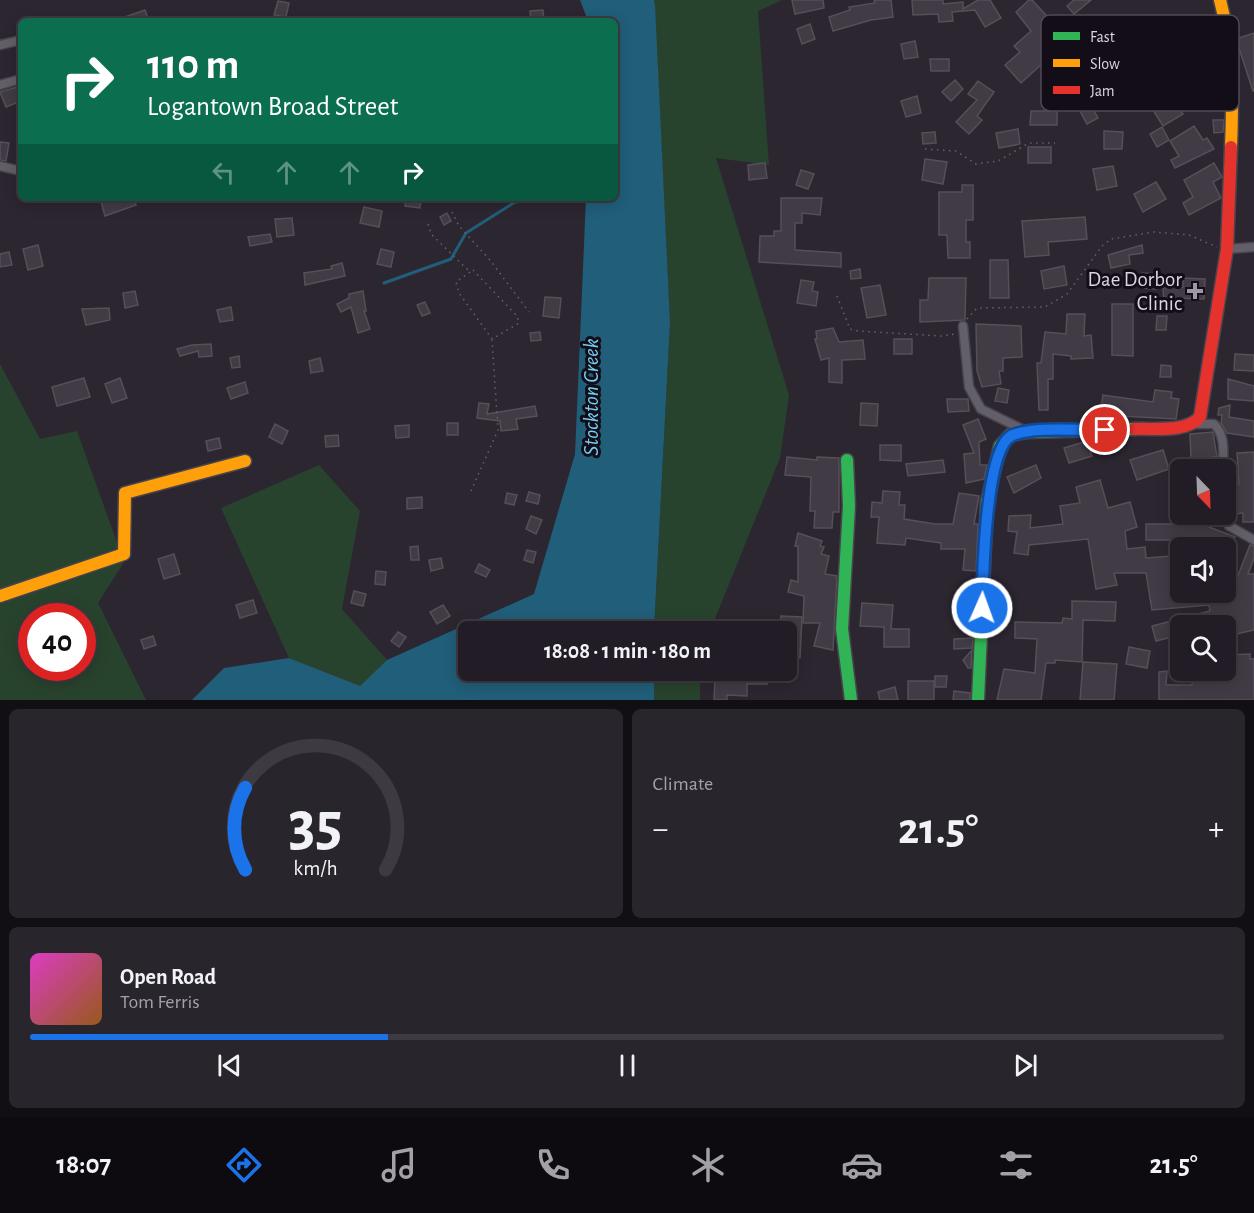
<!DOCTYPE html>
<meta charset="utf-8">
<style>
:root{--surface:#211c25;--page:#29252d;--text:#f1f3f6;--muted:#a2a1a7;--line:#3e3a42;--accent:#1a73e8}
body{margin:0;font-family:"Alegreya Sans",sans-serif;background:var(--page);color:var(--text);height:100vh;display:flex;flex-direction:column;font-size:22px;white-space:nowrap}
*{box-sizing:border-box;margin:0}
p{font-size:20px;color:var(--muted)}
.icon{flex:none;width:33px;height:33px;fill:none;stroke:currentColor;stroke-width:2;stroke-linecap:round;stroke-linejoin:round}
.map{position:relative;height:700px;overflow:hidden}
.drawer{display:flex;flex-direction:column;gap:9px;padding:9px;background:#120f14;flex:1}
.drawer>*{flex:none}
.top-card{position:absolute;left:18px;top:18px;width:600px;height:183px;border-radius:9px;box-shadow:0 3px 15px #0003,0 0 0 2px var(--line);background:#0b6e4f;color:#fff;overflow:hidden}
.needle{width:39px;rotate:157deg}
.fabs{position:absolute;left:1170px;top:459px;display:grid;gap:12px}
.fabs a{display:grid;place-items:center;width:66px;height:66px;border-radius:9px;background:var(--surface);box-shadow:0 3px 15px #0003,0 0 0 2px var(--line);font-size:30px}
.speed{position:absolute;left:18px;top:603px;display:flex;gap:12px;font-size:30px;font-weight:700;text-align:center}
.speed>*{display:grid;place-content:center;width:78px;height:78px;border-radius:50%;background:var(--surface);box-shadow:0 3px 15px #0003,0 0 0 2px var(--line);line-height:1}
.speed .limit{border:9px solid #d22;background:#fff;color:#111}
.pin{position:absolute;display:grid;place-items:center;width:51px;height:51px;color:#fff;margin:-26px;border:3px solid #fff;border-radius:50%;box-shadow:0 2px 6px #0007}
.me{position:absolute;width:66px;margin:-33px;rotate:2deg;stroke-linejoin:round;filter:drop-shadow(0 0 4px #0008)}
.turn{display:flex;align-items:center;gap:21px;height:126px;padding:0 30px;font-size:27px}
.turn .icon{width:78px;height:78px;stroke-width:2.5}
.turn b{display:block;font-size:42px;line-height:51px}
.lanes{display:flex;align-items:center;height:57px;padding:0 30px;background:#0003;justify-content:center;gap:30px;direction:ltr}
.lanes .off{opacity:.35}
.big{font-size:45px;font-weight:600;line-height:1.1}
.drawer .tile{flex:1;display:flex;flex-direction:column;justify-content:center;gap:9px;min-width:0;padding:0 21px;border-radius:9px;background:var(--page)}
.drawer .dial{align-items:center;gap:0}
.dial svg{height:156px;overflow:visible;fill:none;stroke:var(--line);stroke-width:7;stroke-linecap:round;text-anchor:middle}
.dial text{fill:var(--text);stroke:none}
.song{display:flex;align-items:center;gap:18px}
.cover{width:72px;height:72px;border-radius:9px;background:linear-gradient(135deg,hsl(310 70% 55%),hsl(30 70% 35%))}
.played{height:6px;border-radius:3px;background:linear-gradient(90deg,var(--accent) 30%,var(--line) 30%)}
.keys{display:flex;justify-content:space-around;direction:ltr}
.heat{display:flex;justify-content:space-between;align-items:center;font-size:33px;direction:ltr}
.drawer .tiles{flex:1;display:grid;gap:9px;grid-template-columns:1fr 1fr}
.tile:last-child{grid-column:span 2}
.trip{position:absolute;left:458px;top:621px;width:339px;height:60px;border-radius:9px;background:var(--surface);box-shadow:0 3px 15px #0003,0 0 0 2px var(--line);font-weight:600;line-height:60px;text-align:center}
.tabs{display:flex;height:96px;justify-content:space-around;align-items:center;background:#0d0b0f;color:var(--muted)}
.tabs .icon{width:42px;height:42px}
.tabs .active{color:var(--accent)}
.tabs b{font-size:27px;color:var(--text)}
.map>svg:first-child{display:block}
.green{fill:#28432d;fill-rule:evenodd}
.water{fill:#215e79}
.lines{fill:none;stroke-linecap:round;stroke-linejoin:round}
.stream{stroke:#215e79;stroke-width:3}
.building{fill:#413b45;stroke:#554f58;stroke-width:1.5}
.street-casing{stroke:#49434d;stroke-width:11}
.fast-casing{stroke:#49434d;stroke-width:15}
.slow-casing{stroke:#49434d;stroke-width:15}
.jam-casing{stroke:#49434d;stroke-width:15}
.path{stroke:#666269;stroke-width:1.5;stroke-dasharray:1.5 4.5;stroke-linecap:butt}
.street{stroke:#635f68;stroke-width:8}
.fast{stroke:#30b455;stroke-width:12}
.slow{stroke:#ff9f0a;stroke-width:12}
.jam{stroke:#e5322d;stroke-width:12}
.route-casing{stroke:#114b97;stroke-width:15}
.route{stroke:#1a73e8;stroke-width:10}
.poi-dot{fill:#9e98a4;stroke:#120d16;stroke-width:2}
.labels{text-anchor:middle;stroke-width:6;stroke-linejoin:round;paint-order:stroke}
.poi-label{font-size:21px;fill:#dcd5e2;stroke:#120d16;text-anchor:end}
.water-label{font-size:22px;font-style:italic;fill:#75cff8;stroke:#120d16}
.key{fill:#120d16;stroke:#4f4953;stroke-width:1.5}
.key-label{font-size:16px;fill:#dcd5e2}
</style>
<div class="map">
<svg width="1254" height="700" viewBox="0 0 1254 700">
<rect width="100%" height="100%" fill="#2c2631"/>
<g class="green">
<polygon points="654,0 782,0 758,11 769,165 716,158 789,395 780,458 710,631 654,631 670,322"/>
<path d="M0,364L40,439L77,431L124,562L98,603L146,700H0ZM32,616H82V668H32Z"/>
<polygon points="319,465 360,511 342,609 387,660 360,687 289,658 221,508"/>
<rect x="654" y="671" width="46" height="29"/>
</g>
<polygon class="water" points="580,0 654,0 655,5 670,322 654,631 468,632 468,670 654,671 654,700 192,700 224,668 289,658 360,686 387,660 534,594 575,454 586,198 615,198 615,21 588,21"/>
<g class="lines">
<polyline class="stream" points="384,283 451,259 466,233 515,202 550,198"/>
</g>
<g class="building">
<polygon points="792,0 823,0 824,8 795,14"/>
<polygon points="874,0 891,0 893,17 871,20 833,31 829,17 850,10 849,7 875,3"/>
<polygon points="912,0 943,0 943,4 963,2 963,9 978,0 990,0 1001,18 985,27 975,10 952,12 953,21 939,22 938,14 913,15"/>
<polygon points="1029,0 1032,0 1057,27 1061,24 1090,57 1059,79 1044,62 1021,83 1005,65 1020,52 1014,46 1031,31 1016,12"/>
<polygon points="1074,0 1091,0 1074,14 1067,6"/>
<polygon points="278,1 289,3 286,17 274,15"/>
<polygon points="145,10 149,21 117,21 116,20"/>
<polygon points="543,10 544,21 531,21 530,11"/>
<polygon points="810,24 815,39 802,44 797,29"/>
<polygon points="1254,33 1254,91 1253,91 1236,39"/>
<polygon points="915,41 918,57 904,59 901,44"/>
<polygon points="930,59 949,59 949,71 931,71"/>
<polygon points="955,80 963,89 951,101 942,92"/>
<polygon points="978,81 994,92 977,116 982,120 969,134 956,122 977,100 968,94"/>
<polygon points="1074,83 1076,87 1080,85 1098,118 1087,124 1074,100 1060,105 1055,92"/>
<polygon points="21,86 21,101 6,107 0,92"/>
<polygon points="917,96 921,113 906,117 901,101"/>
<polygon points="1173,98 1183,114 1163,126 1153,110"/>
<polygon points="1031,111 1057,111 1057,125 1030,125"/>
<polygon points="1213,120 1224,120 1223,132 1214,133"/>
<polygon points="1194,126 1203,140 1207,138 1214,149 1175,168 1171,160 1179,156 1170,141"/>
<polygon points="1162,127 1169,140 1157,147 1150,134"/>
<polygon points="1018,129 1020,144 999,148 996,133"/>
<polygon points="1104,131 1123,132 1122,149 1104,149"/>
<polygon points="935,132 936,143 923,144 922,133"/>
<polygon points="0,142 9,143 6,161 0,160"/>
<rect x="1028" y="147" width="23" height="16"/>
<polygon points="925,159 947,162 943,184 922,180"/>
<polygon points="765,163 767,178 749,180 748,165"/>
<polygon points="1214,163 1222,177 1213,182 1221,198 1189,215 1183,203 1193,197 1184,180"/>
<polygon points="1113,166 1117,186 1097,190 1093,169"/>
<polygon points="801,170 814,174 808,189 796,185"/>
<polygon points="1156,182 1166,199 1143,212 1134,194"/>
<polygon points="962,185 973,185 973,220 966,220 966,242 970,242 970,258 948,258 947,235 939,235 939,192 962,192"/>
<polygon points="100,198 134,198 136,205 105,216"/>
<polygon points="406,198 421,198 420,208 405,206"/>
<polygon points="781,198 822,198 820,215 802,213 802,223 795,223 795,250 841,253 841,267 759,262 760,236 774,236 774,231 781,231"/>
<polygon points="364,207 382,211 379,227 360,223"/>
<polygon points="447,213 451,221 444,225 440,217"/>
<polygon points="1085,217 1087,239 1048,242 1049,255 1025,257 1022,221"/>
<polygon points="292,218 294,235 277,237 275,219"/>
<polygon points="270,234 272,242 250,246 248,237"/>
<polygon points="38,245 43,266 28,270 23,249"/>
<polygon points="1142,245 1143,253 1129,255 1130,264 1111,268 1108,255"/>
<polygon points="381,249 394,252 391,267 377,264"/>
<polygon points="9,252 12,265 0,267 0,254"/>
<polygon points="990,260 1008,260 1009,298 990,298"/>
<polygon points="342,263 345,276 305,285 304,273 332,269 331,266"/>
<polygon points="1064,266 1067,285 1044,289 1041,271"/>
<polygon points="860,269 861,278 851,279 850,271"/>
<polygon points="1142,273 1157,274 1156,289 1141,288"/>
<polygon points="929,278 966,278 965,320 920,322 920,300 928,300"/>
<polygon points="1183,278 1205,279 1204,299 1174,298 1174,303 1164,303 1163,288 1183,287"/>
<polygon points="801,280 814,282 812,291 818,292 816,306 797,303"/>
<polygon points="880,285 886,315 867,318 861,288"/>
<polygon points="135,291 138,305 125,308 123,293"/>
<polygon points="363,291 366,311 364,311 370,329 358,333 351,307 341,312 337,304 349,298 349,294"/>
<polygon points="545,297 561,298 559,318 543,316"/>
<polygon points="425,302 430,313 422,316 417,305"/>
<polygon points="1112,304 1133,304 1133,356 1112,355"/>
<polygon points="231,307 233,320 220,322 217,310"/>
<polygon points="109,308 110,320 86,325 82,309"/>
<polygon points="1067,314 1085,314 1084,336 1091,335 1093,358 1071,359 1071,356 1053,354 1053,379 1048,379 1048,410 1039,410 1037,363 1041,363 1045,332 1066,334"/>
<polygon points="1157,316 1167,316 1166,330 1156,330"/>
<polygon points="976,324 1021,326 1022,357 1003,358 1003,371 999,371 1001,384 982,387 977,371"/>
<polygon points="833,328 839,342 863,340 865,359 842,360 842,383 829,382 829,358 821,360 815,339 817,339 816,331"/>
<polygon points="540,332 541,340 531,341 530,333"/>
<rect x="894" y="339" width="18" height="15"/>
<polygon points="211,344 212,356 199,357 198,351 180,356 177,349 192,345"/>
<polygon points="1235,354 1254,355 1254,371 1234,370"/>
<polygon points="239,356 240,367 232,368 230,358"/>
<polygon points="320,358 323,371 311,373 309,361"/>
<polygon points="1161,365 1171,366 1171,377 1160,377"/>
<polygon points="84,378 90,397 57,406 52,387"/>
<polygon points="120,378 127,398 112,403 105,384"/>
<polygon points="1228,379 1254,386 1254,401 1228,399"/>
<polygon points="245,382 248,393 231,399 227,388"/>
<polygon points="998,388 1009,390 1007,403 995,401"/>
<polygon points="1155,390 1172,392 1171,398 1179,399 1176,419 1121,416 1120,421 1099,420 1103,395 1153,402"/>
<polygon points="947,399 968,399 969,411 948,412"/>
<polygon points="479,403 489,404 487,414 535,406 537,416 516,419 518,429 501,431 500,421 477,418"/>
<polygon points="861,403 878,404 877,426 860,425"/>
<polygon points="1230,405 1229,417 1254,421 1254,437 1227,433 1221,423 1222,415 1218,415 1219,408"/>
<polygon points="978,419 986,439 979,442 980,465 987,465 984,479 966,483 964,454 974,453 963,425"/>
<rect x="447" y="423" width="11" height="12"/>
<polygon points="275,424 288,431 282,444 269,437"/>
<polygon points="409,425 409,437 396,438 395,426"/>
<polygon points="1213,432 1217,457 1212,457 1212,470 1196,470 1195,459 1191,459 1190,434"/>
<polygon points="338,435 339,446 326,447 325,436"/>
<polygon points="219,438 221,448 208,451 206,441"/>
<polygon points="1087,441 1092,456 1069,463 1064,448"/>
<polygon points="880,445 901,445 901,461 880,460"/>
<polygon points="1163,450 1169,469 1137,480 1130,460"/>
<polygon points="1254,452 1254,522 1243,522 1243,513 1235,514 1234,484 1239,484 1237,453"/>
<polygon points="787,457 817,460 817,457 839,458 839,512 833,512 832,528 814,528 815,511 810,511 811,477 785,475"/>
<polygon points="943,460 945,472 908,476 906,464"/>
<polygon points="1036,465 1041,478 1014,493 1007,477"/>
<polygon points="1100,480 1108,508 1130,502 1137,527 1125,531 1127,549 1145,547 1146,558 1171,556 1173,540 1146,540 1146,524 1172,524 1173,518 1191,520 1235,537 1232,548 1180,548 1180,592 1226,592 1227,569 1233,588 1250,545 1254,546 1254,558 1248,574 1254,574 1254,630 1236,634 1233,620 1211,626 1180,626 1180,635 1156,641 1152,626 1210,611 1209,605 1152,610 1146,573 1114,573 1117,585 1096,589 1088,539 1029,545 1028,555 1014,553 1017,532 1008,531 1009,516 1031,515 1030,528 1063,524 1060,506 1080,503 1076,487"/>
<polygon points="883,491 900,492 899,505 905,505 904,519 935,524 953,524 959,493 979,496 974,524 978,524 976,571 963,570 965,549 941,549 941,543 906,538 905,545 877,543 879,517 871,517 872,502 882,503"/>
<polygon points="529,492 540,495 538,504 526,501"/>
<polygon points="507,493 517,495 514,505 505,503"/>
<polygon points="422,497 422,508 407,509 407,498"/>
<polygon points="531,516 542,520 536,534 526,529"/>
<polygon points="798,533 822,541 820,546 824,547 821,554 829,556 825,574 837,576 833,650 814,646 820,623 803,623 804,596 788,592 791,580 798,582 798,546 795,546"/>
<polygon points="418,546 419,560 411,560 410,547"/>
<polygon points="527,550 536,552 533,563 524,560"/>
<polygon points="174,554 180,574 164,579 158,559"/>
<polygon points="441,558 443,568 431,571 429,560"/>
<polygon points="479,564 490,570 486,577 475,572"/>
<polygon points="376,571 386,572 385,585 375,584"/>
<polygon points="354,591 366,594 363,606 351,603"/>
<polygon points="253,600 257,613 240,618 236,605"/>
<polygon points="1072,601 1116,602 1115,621 1083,620 1082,662 1055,660 1055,663 1046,663 1041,700 997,700 1004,669 1035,673 1037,639 1015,638 1015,622 1062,623 1063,618 1072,619"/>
<polygon points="862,603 893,605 891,629 909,629 909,647 884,647 884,627 860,626"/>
<polygon points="443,605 450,616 437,624 430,612"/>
<polygon points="781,616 802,617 800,658 786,657 786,628 780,628"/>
<polygon points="398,632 406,637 399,647 391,641"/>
<polygon points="153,636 156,645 144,649 141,640"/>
<polygon points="973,638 972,648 954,649 954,639"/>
<polygon points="1129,647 1150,651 1147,668 1126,664"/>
<polygon points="972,650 971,668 968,668 963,660"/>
<polygon points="1250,654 1250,659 1254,659 1254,700 1159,700 1159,672 1167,671 1166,685 1192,685 1193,672 1226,670 1226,655"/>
<polygon points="1083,662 1117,664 1114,700 1080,700"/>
<polygon points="749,671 767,672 767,684 747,684 747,696 727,695 727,700 714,700 715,679 729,678 729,674 749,674"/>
<polygon points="935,676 947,676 946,687 935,687"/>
<rect x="908" y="681" width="26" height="19"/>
<polygon points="895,687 898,700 880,700 878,692"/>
<polygon points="954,691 970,693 970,700 953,700"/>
</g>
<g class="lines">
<g class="street-casing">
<g id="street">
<polyline points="0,45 21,40"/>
<polyline points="0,85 21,79"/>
<polyline points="0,166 21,171"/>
<polyline points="1227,249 1254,247"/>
<polyline points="963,326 969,387 981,409 1026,431"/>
<path d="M1194,424H1214C1226,436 1223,453 1223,470"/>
<polyline points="1223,514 1229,526 1254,540"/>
</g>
</g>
<g class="fast-casing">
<g id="fast">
<polyline points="847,460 849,506 842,629 851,700"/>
<polyline points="978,700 987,502 1000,446 1010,435 1027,432 1134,429"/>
</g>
</g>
<g class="slow-casing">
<g id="slow">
<path d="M1220,0C1233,48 1233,98 1231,147"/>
<polyline points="0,596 124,554 125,493 245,461"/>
</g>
</g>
<g class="jam-casing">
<path id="jam" d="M1134,429C1154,428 1186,433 1200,417L1227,249L1231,147"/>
</g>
<g class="path">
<polyline points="925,149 956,151 976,164 998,161 1029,143 1055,143"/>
<polyline points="452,212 459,226 490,260 529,312"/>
<polyline points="428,224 431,234 469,271"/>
<polygon points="473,270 517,316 519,323 492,339 459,293 456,282"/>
<polyline points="837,296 850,329 858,331 941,336 955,334"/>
<polyline points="967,319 977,308 1045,307 1067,294 1102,246 1111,239 1154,232 1189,235 1217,247"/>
<polyline points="471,491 498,430 492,340"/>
</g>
<use href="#street" class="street"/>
<use href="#fast" class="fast"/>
<use href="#slow" class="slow"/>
<use href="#jam" class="jam"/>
</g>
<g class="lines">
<g class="route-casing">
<path id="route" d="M982,608C983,578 985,445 1013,435C1037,426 1079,431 1105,430"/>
</g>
<use href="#route" class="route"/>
</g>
<path class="poi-dot" d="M1192 282h6v6h6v6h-6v6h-6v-6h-6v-6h6z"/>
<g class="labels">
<g class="poi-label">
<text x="1182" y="286">Dae Dorbor<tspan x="1182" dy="24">Clinic</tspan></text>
</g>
<g class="water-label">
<text transform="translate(590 397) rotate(-90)" y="8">Stockton Creek</text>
</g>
</g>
<rect x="1041" y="15" width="198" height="96" rx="9" class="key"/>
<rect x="1053" y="32" width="27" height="8" fill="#30b455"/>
<rect x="1053" y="59" width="27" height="8" fill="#ff9f0a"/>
<rect x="1053" y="86" width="27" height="8" fill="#e5322d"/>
<g class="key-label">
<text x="1090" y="42">Fast</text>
<text x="1090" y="69">Slow</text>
<text x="1090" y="96">Jam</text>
</g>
</svg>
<div class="fabs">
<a><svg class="needle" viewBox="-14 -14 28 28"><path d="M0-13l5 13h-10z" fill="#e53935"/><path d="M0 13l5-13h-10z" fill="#a2a1a7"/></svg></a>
<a><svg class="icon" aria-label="sound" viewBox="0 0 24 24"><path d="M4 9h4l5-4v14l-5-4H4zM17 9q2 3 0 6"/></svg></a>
<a><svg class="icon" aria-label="search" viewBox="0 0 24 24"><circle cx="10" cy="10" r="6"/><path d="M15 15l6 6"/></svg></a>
</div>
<div class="speed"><div class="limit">40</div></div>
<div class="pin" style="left:1105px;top:430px;background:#d93025"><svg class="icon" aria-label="arrive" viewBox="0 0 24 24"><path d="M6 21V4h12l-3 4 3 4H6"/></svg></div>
<svg class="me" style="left:982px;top:608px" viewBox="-20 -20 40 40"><circle r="17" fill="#1a73e8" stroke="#fff" stroke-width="3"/><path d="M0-11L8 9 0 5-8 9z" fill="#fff"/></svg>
<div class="trip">18:08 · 1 min · 180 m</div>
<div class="top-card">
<div class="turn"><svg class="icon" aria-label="right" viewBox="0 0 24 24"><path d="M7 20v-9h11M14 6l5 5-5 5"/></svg><div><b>110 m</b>Logantown Broad Street</div></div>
<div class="lanes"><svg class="icon off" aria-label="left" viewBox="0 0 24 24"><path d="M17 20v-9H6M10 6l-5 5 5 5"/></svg><svg class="icon off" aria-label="ahead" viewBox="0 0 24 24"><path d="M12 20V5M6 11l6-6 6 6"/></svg><svg class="icon off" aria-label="ahead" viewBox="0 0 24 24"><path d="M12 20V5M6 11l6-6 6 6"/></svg><svg class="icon" aria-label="right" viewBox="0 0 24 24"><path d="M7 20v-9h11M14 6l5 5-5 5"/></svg></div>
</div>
</div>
<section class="drawer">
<div class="tiles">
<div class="tile dial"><svg viewBox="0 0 100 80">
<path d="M14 69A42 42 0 1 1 86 69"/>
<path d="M14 69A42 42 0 0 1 14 27" stroke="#1a73e8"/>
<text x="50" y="56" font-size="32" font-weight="700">35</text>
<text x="50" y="72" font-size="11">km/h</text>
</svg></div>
<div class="tile"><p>Climate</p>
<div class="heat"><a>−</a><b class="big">21.5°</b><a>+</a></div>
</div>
<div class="tile">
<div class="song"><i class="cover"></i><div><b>Open Road</b><p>Tom Ferris</p></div></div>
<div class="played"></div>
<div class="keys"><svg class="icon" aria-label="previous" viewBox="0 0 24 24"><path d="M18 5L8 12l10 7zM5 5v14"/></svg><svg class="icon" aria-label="pause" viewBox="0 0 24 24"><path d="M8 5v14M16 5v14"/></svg><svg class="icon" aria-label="next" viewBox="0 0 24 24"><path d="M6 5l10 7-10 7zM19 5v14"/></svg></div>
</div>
</div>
</section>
<nav class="tabs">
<b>18:07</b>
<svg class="icon active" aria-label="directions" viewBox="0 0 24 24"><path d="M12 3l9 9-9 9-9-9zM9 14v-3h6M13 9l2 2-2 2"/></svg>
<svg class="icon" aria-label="music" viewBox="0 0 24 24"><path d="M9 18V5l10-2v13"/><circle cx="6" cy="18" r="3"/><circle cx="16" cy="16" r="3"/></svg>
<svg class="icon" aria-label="phone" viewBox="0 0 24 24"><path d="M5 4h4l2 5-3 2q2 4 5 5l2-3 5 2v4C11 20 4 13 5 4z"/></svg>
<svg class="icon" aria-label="climate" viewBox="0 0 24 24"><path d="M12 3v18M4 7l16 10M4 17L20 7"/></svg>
<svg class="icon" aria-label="car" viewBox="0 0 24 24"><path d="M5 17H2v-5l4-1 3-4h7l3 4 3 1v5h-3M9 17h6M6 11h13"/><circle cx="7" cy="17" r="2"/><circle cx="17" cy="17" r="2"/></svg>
<svg class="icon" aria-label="filters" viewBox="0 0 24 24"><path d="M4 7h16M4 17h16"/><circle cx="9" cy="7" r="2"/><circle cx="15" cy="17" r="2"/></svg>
<b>21.5°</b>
</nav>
